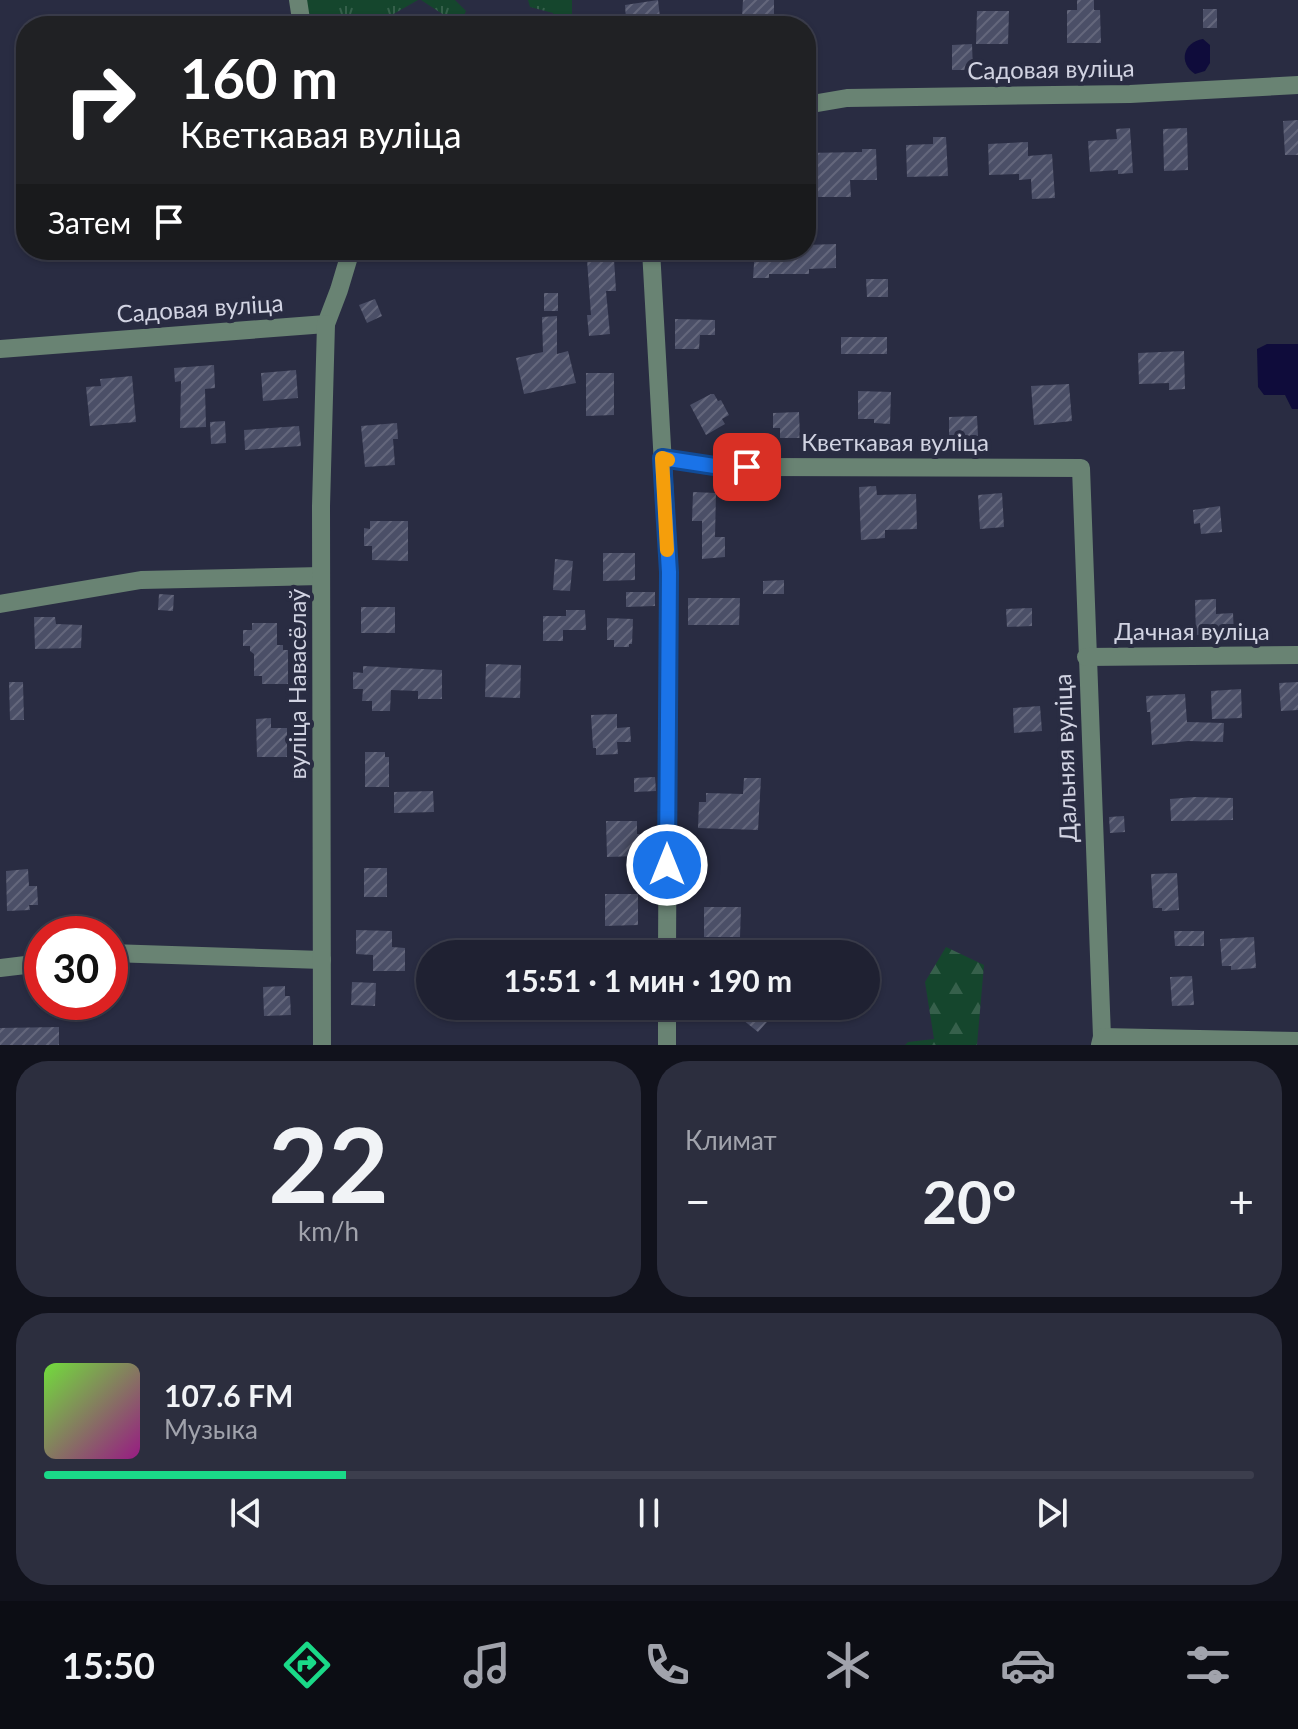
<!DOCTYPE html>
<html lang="ru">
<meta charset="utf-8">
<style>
:root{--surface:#1f2132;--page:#2c2e3e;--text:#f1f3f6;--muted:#a1a3ac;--line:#3c3e4d;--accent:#1ad988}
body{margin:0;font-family:Lato,sans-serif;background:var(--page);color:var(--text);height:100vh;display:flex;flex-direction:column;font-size:30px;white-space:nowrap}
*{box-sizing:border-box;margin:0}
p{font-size:26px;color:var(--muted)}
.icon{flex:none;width:44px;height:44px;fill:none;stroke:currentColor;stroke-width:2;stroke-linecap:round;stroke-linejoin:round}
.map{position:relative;height:1045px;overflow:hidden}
.drawer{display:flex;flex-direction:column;gap:16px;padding:16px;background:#11121c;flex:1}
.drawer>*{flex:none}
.hud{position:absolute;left:16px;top:16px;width:800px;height:244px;border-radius:32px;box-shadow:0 2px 6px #0004,0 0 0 2px var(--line);background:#202124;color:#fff;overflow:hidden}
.speed{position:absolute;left:24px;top:916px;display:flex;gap:16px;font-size:40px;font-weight:700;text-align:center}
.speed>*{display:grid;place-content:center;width:104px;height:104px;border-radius:50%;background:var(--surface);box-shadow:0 2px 6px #0004,0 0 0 2px var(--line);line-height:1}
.speed .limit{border:12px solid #d22;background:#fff;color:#111}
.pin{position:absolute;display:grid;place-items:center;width:68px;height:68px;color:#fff;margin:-34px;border-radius:16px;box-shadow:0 4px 12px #0006}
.me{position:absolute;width:88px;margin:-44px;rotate:0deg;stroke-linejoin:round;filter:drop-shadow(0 0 6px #0008)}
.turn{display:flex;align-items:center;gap:28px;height:168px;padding:0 32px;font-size:36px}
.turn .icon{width:104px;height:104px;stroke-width:2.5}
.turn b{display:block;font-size:56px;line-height:68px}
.then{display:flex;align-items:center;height:76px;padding:0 32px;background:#0003;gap:16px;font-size:30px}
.big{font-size:60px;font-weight:700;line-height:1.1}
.drawer .tile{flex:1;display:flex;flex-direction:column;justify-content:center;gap:12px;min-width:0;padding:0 28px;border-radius:32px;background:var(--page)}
.drawer .dial{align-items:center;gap:0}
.dial b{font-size:104px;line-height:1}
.song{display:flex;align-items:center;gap:24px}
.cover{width:96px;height:96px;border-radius:12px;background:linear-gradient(135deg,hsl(100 70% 55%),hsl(310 70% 35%))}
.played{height:8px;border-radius:4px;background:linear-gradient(90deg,var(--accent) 25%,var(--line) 25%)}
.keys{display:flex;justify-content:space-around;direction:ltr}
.heat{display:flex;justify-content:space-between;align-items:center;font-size:44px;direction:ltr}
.drawer .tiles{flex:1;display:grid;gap:16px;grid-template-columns:1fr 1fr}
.tile:last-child{grid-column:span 2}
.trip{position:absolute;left:416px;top:940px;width:464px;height:80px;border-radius:40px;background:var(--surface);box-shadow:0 2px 6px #0004,0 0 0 2px var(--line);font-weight:700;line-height:80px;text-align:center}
.dock{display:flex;height:128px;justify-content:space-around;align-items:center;background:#0c0d14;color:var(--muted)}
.dock .icon{width:56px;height:56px}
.dock .active{color:var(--accent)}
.dock b{font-size:36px;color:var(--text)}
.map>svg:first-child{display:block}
.grass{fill:url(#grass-tufts)}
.forest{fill:url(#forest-firs)}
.water{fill:#0f0c3b}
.building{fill:url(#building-hatch)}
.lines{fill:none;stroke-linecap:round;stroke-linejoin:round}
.minor{stroke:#698373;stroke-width:18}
.route-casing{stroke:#114b97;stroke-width:20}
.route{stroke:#1a73e8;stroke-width:14}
.slow{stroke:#f59e0b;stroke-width:14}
.labels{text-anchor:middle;stroke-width:8;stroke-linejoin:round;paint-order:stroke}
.street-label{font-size:24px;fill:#d1d3e2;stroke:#292c42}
</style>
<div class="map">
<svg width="1298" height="1045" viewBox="0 0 1298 1045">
<defs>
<pattern id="grass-tufts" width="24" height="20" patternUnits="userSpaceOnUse" patternTransform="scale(2)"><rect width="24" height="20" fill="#15462d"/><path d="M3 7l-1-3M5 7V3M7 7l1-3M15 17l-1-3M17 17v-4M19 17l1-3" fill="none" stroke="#36604b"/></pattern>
<pattern id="forest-firs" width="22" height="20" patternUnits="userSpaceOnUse" patternTransform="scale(2)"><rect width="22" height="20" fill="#15462d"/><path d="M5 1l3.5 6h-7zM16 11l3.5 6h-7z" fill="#36604b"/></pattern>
<pattern id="building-hatch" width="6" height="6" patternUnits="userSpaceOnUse" patternTransform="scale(2)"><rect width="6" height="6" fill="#4b4f67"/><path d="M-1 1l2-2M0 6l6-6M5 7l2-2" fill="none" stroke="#64677c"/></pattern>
</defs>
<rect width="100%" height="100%" fill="#292c42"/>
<g class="grass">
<polygon points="303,0 418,0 390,16 304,18"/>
<polygon points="421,0 455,0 466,11 463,18 447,17"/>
<polygon points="528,0 572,0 572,26 554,26 553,13 530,7"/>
</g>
<polygon class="forest" points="946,947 984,965 977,1045 905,1045 908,1042 934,1039 925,982"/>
<g class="water">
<path d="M1203,39L1210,45V63L1205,71L1195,74C1178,63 1183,42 1203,39Z"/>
<polygon points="1267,344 1298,344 1298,409 1292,409 1285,395 1264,395 1258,387 1257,349"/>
</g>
<g class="building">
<polygon points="658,0 661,26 636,26 635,18 626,19 625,5"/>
<polygon points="743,0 774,0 774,19 742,17"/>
<polygon points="1077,0 1094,0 1094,10 1100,10 1101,43 1067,43 1067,10 1077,10"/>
<rect x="1203" y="9" width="14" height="19"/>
<polygon points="977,11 1009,11 1008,44 976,44"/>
<polygon points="972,44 973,70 952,70 952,45"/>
<polygon points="1298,120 1298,155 1285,155 1283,121"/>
<polygon points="1130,128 1133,173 1118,174 1118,170 1090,172 1088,141 1117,139 1116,129"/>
<polygon points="1187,128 1188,170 1164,171 1163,129"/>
<polygon points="933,137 946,137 948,176 907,177 906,145 933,144"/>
<polygon points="1028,142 1028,156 1052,154 1055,198 1032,199 1031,179 1019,180 1019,174 989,175 988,144"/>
<polygon points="862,149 876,149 877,180 850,180 851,197 806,197 806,153 862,152"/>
<polygon points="836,244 836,268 809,269 809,274 769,274 769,278 753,278 755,250 806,250 806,245"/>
<polygon points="614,259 616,291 606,291 610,334 589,336 587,315 591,315 587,260"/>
<polygon points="866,279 888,279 888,297 867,297"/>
<rect x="544" y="293" width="14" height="18"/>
<polygon points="375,299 382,316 367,323 359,305"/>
<polygon points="557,316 557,354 568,351 576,383 524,394 516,358 543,352 542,317"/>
<polygon points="675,319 715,320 715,335 700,335 699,349 675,349"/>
<rect x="841" y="337" width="46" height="17"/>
<polygon points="1184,351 1185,389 1169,390 1169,383 1139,384 1138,353"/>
<polygon points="214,365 215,388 205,389 206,427 180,428 181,381 175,382 174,368"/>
<polygon points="296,370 298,398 263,401 261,373"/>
<polygon points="586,373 614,373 614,415 586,416"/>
<polygon points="132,376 136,422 90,426 86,387 101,386 100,379"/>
<polygon points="1069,384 1072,421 1034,425 1031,386"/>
<polygon points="858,391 891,392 890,424 874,423 874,419 858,419"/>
<polygon points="711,394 714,394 718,401 721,400 729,415 722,419 725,424 706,435 690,405"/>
<polygon points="799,412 800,438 780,438 780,428 773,428 773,413"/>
<polygon points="977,416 978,436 949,437 949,417"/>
<polygon points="225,421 226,443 211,444 210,422"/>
<polygon points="397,423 398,439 393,439 395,465 365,467 361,426"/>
<polygon points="299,426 301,446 245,450 244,430"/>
<polygon points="876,486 877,495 916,494 917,529 885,530 885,538 861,540 859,487"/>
<polygon points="693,492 716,493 715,537 725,537 725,557 702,559 702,521 692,521"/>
<polygon points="1002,493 1004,527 980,529 978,495"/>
<polygon points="1220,506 1222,532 1201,534 1200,523 1194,524 1193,510"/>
<polygon points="370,521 408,521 408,561 372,560 372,546 364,546 364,528 370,529"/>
<polygon points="603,553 635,553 635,580 603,581"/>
<polygon points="555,559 573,561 570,591 553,590"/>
<polygon points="784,580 784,594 763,594 763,581"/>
<polygon points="626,592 655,592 655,606 626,607"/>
<polygon points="159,594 174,595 173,611 158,610"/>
<polygon points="688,598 740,598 739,625 688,625"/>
<polygon points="1216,599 1216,614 1233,613 1234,634 1196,635 1195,600"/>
<rect x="361" y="607" width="34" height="26"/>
<polygon points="1032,608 1032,626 1007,627 1006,609"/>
<polygon points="566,610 585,610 586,630 563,630 563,641 543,641 543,616 566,616"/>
<polygon points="34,617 55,617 56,624 82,625 81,648 35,649"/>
<polygon points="607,618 633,619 632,644 629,644 629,647 614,647 614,640 607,640"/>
<polygon points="252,623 277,623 277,645 283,645 283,650 288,650 288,684 262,684 262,676 254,676 254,654 250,651 250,646 243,646 243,630 252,630"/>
<polygon points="486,664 521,665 520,698 485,697"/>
<polygon points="363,666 442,670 442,699 418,699 418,691 391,690 390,711 372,711 372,701 362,701 363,689 353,689 353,672 363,673"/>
<polygon points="9,682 23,682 24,720 10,720"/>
<polygon points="1298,682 1298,710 1281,711 1279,683"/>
<polygon points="1241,689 1242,718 1212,719 1211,691"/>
<polygon points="1185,694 1187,722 1224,723 1223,742 1188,741 1152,745 1150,712 1147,712 1146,696"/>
<polygon points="1040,706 1042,731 1014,733 1013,708"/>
<polygon points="617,714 617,728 630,727 631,742 617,742 618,754 596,755 596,748 593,748 591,715"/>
<polygon points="271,718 271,728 287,728 287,757 257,757 256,719"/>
<polygon points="365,752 385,752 385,757 389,757 389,787 365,787"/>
<polygon points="655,777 656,791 634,792 634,778"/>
<polygon points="744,778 761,778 758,830 698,828 699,802 706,802 706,793 743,794"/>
<polygon points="433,791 434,812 394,813 394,792"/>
<polygon points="1195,797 1233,798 1233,820 1171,821 1170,799"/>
<polygon points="1124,816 1125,832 1110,833 1109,817"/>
<polygon points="606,821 637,821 637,834 644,834 645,847 637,847 638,856 607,857"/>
<rect x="364" y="868" width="23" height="29"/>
<polygon points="28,869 29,886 37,886 38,905 29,905 30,910 7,911 6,871"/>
<polygon points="1177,873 1179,910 1162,911 1162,908 1153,908 1151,874"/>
<polygon points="605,894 638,894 638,925 605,926"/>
<polygon points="704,907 741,907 740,937 704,937"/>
<polygon points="356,930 392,931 392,947 405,948 405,971 373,971 373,955 356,954"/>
<polygon points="1174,931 1204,931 1204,946 1175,946"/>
<polygon points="1254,937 1256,968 1231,970 1231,966 1222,966 1220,939"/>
<rect x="595" y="940" width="20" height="14"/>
<polygon points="1192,976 1194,1005 1172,1006 1170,977"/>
<polygon points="352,982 376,983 375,1006 351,1005"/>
<polygon points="285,986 285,996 290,996 291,1015 264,1016 263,987"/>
<polygon points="755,1006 781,1006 758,1032 743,1020"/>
<polygon points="59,1027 59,1045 0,1045 0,1028"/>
</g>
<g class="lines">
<g class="minor">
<polyline points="298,0 302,26"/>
<polyline points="806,105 847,98 1130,94 1298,85"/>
<polyline points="651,250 669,572 667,954"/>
<polyline points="0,349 326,324 339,290 351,250"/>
<polyline points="662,458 721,467 1081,468 1102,1037 1100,1045"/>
<polyline points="0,604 141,580 321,576"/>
<polyline points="1086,657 1298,655"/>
<polyline points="110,953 322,960"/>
<polyline points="0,968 42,963"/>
<polyline points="667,1006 667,1045"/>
<polyline points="1102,1037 1298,1041"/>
<polyline points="322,1045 321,506 326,324"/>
</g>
</g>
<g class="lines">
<g class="route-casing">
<polyline id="route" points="667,865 669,572 662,458 721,467 747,467"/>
</g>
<use href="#route" class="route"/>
<polyline class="slow" points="667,550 662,458 668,460"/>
</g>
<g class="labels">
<g class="street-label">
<text transform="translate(1051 70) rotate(-1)" y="8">Садовая вуліца</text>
<text transform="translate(200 309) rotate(-4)" y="8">Садовая вуліца</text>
<text x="895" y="451">Кветкавая вуліца</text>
<text x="1192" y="640">Дачная вуліца</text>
<text transform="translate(298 684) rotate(-90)" y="8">вуліца Навасёлаў</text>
<text transform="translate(1066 758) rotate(-92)" y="8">Дальняя вуліца</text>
</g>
</g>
</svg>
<div class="speed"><div class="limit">30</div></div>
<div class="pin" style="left:747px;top:467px;background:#d93025"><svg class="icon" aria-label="arrive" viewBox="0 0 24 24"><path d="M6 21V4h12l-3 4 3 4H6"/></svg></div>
<svg class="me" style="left:667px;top:865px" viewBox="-20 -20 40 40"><circle r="17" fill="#1a73e8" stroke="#fff" stroke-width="3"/><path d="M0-11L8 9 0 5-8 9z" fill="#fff"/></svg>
<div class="trip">15:51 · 1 мин · 190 m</div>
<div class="hud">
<div class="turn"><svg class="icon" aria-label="right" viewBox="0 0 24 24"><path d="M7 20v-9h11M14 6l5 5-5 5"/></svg><div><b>160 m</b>Кветкавая вуліца</div></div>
<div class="then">Затем<svg class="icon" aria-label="arrive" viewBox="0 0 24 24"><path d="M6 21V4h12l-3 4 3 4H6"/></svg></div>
</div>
</div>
<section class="drawer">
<div class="tiles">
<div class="tile dial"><b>22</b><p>km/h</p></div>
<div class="tile"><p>Климат</p>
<div class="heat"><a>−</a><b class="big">20°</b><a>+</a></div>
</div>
<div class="tile">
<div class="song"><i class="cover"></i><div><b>107.6 FM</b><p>Музыка</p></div></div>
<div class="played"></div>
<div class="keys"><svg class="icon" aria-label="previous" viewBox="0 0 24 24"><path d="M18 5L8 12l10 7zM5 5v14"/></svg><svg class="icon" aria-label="pause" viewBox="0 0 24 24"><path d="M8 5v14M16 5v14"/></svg><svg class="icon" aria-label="next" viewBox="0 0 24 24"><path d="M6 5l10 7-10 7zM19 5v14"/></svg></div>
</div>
</div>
</section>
<nav class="dock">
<b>15:50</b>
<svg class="icon active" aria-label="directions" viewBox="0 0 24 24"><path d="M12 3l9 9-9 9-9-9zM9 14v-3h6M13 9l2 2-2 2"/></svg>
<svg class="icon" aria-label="music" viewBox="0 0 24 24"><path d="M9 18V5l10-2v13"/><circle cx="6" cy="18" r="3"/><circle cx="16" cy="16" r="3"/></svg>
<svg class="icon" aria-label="phone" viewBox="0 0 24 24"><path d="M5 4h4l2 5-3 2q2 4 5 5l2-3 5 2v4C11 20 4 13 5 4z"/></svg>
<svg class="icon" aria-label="climate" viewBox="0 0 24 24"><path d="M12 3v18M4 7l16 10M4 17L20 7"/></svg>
<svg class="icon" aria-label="car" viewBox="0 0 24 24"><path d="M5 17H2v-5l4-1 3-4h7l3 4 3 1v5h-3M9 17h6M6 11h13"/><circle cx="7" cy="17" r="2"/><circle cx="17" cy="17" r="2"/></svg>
<svg class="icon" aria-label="filters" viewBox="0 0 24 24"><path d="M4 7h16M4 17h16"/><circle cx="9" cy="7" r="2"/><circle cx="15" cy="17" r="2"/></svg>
</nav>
